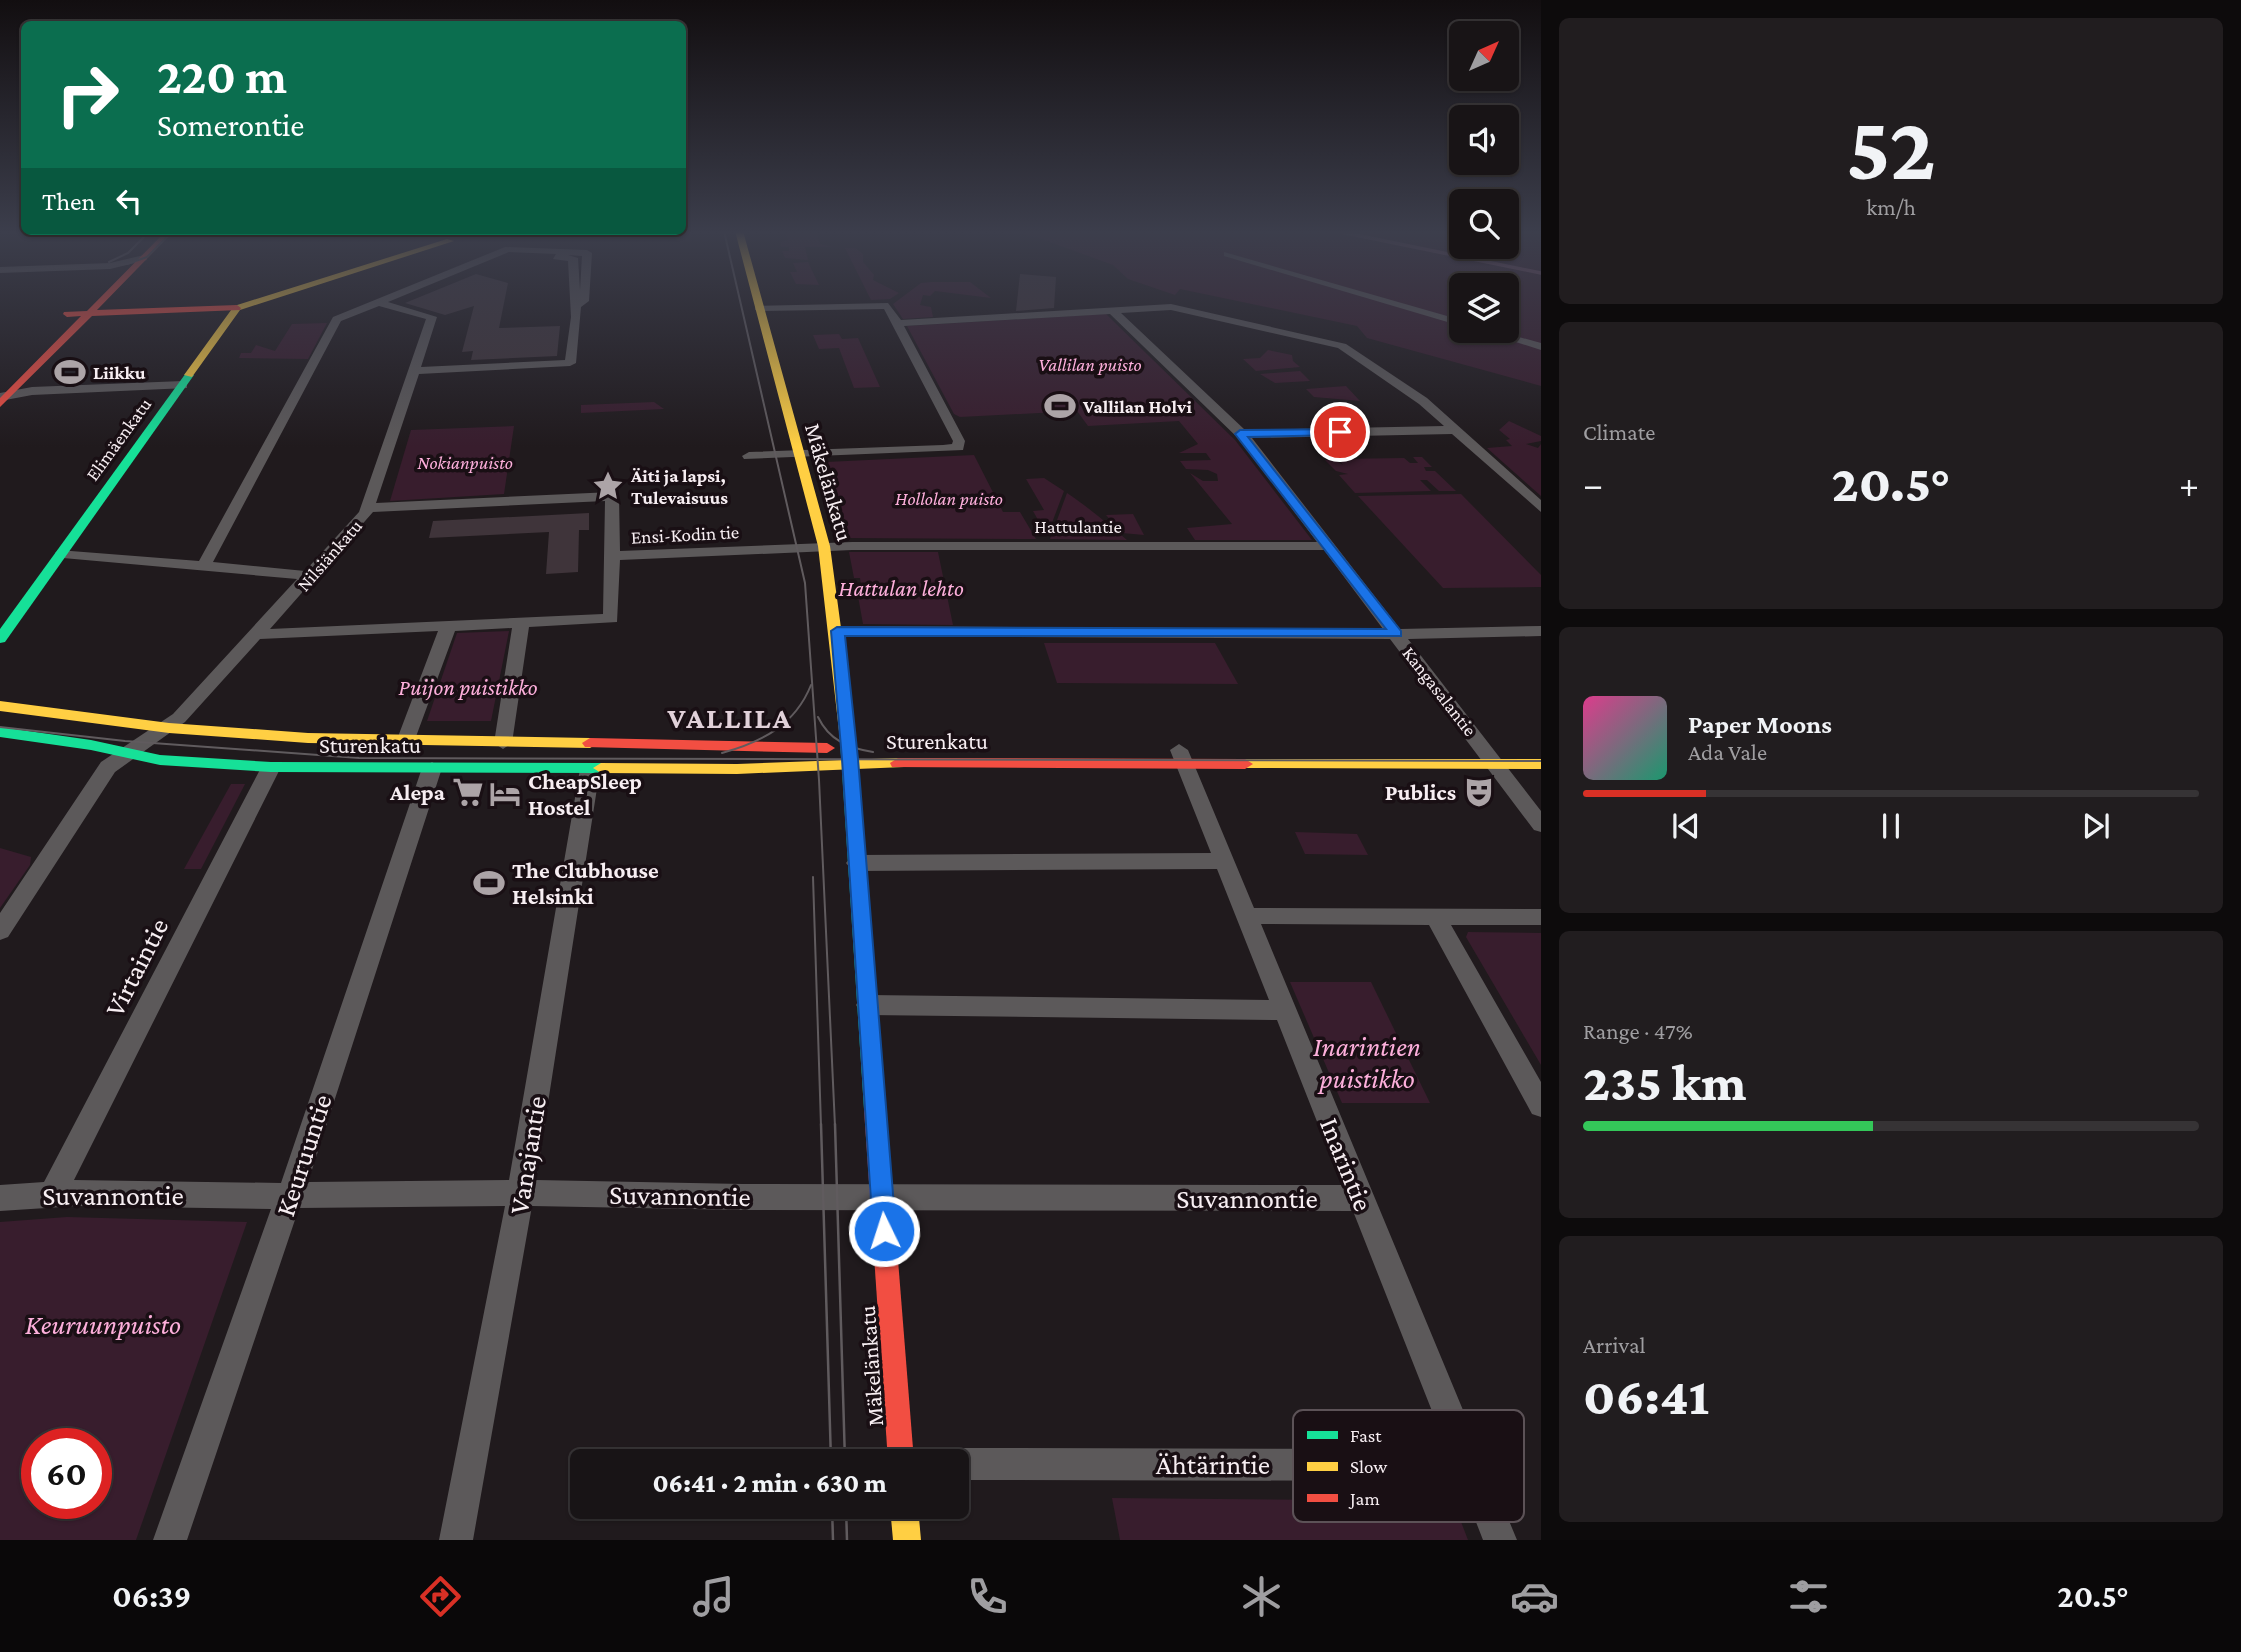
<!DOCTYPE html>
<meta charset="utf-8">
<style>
:root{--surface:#181416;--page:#211d1f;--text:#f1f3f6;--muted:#9f9ea1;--line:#363335;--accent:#d93025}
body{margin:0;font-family:"Crimson Pro",serif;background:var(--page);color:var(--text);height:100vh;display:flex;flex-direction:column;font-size:26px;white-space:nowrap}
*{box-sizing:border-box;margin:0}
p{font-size:23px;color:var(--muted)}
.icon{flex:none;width:38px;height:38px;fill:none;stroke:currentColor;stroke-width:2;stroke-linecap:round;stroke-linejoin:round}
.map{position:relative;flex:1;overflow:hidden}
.panel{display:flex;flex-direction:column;gap:18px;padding:18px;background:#0d0b0c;width:700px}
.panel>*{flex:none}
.top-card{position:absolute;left:21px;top:21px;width:665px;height:214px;border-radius:10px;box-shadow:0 2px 5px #0004,0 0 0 2px var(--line);background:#0b6e4f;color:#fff;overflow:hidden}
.needle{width:46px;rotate:45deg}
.controls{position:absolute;left:1449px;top:21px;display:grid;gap:14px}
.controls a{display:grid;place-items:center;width:70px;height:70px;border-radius:10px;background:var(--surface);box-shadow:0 2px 5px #0004,0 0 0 2px var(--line);font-size:35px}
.speed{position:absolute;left:21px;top:1428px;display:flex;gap:14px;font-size:35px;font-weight:700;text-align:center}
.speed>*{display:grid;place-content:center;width:91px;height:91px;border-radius:50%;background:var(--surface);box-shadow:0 2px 5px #0004,0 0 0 2px var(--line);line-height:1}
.speed .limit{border:10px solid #d22;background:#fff;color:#111}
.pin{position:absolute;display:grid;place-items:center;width:60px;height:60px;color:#fff;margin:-30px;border:4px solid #fff;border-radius:50%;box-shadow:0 2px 7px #0007}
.me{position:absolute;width:77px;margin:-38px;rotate:356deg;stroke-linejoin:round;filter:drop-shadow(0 0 5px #0008)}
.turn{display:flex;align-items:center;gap:24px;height:147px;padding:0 21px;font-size:32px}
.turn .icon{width:91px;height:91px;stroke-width:2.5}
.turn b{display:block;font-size:49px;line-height:60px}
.then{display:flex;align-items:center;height:66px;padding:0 21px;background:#0003;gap:14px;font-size:26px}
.big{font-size:52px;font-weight:800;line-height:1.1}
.panel .card{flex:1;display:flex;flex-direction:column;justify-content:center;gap:10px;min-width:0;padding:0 24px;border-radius:10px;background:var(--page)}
.panel .dial{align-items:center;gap:0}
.dial b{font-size:91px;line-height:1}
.song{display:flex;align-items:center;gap:21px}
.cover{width:84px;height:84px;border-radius:10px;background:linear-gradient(135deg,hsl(330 70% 55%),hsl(160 70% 35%))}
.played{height:7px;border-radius:4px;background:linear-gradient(90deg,var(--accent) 20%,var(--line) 20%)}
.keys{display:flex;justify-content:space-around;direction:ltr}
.heat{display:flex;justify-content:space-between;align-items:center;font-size:38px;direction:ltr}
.charge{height:10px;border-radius:5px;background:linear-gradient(90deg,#34c759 47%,var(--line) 0)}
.trip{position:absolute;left:570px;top:1449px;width:399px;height:70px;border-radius:10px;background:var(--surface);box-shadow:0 2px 5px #0004,0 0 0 2px var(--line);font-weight:800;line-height:70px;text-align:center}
.tab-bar{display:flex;height:112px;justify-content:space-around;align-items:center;background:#0a0809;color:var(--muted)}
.tab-bar .icon{width:49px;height:49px}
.tab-bar .selected{color:var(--accent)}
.tab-bar b{font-size:32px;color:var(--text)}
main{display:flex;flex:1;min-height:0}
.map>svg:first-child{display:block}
.green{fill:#381d2d;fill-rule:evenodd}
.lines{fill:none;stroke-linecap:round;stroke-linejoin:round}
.stream{stroke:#7a4d66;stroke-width:3.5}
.building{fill:#3f343a}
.street{fill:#5c595a;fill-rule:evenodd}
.fast{fill:#16e098;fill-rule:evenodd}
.slow{fill:#ffcf43;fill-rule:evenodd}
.jam{fill:#f24e42;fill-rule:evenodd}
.tram-far1{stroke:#605b5e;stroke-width:2}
.tram{stroke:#605b5e;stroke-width:2.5}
.route{fill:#1a73e8;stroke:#114b97;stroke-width:2}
.labels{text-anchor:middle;stroke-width:7;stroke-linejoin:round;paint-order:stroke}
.far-park-label{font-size:19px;font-style:italic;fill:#fdafdb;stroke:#190f14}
.far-poi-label{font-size:19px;font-weight:bold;fill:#f7eef2;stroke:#190f14;text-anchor:start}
.far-street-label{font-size:19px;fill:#f7eef2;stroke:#190f14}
.street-label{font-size:23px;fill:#f7eef2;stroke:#190f14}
.park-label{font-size:23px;font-style:italic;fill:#fdafdb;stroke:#190f14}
.poi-label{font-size:23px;font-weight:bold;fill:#f7eef2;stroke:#190f14;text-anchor:start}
.near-street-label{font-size:28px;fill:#f7eef2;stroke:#190f14}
.near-park-label{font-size:28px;font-style:italic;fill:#fdafdb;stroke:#190f14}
.district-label{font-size:30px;font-weight:bold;letter-spacing:2px;fill:#e1d1d9;stroke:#190f14}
.key{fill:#190f14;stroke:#5c5257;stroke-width:2}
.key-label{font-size:19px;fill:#f7eef2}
</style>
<main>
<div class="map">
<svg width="1541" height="1540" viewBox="0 0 1541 1540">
<rect width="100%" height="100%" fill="#201a1d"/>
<g class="green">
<polygon points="784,231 816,231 820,244 833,247 805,247 808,260 785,258 782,251 789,251 789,247 781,247 780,242 788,240"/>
<path d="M1005,231H1461V247H1507V231H1541V386L1367,338L1357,326L1180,289L1175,295L1128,279L1113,265L1036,237ZM1461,285H1507V331H1461Z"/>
<polygon points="845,248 855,248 863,254 863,262 874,275 873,280 899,293 890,299 871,300"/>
<polygon points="808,262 819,285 796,284 790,272 797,272 793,263"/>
<polygon points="931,282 970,282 991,298 935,291 930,296 923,295 920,305 931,307 933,317 903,319 893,304 921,283"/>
<polygon points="1106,314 1235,440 1312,540 1195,540 1187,528 1232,524 1190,473 1203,481 1218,481 1217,474 1208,470 1186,469 1180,461 1211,460 1206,453 1179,453 1198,444 1179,421 1088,426 1077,411 960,417 954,414 907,326"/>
<polygon points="327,323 308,359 239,358 241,353 251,353 256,345 275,351 292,324"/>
<polygon points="839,334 842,339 858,338 880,387 854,388 839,348 819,349 813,335"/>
<polygon points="1268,350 1292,355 1293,361 1300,367 1256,371 1243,359 1260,358"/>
<polygon points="1300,371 1310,381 1275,383 1260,374"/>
<polygon points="1346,386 1360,401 1314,397 1306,389"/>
<polygon points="654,402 664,409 581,413 581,405"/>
<polygon points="1509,421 1541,436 1541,441 1526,444 1538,448 1541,444 1541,496 1487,448 1512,446 1506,440 1510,439 1499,430"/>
<polygon points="514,426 504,494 390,501 411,430"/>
<polygon points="974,455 1003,512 1020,512 1036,539 847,538 826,462"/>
<polygon points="1413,457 1422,457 1432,467 1424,467 1426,471 1435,471 1456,491 1439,491 1427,480 1420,480 1431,491 1355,493 1339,475 1348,474 1336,471 1325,460 1334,459 1343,465 1338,459 1404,458 1410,463 1418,463"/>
<polygon points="1044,478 1064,491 1047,536 1033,511 1044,510 1026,479"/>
<path d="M1067,493C1088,507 1109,525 1127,540L1050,539Z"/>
<polygon points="1461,494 1541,575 1541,587 1443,588 1358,496"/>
<polygon points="1133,514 1144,535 1122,533 1106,515"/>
<polygon points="849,552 938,552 953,625 863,624 856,585 861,585 860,578 854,578"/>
<polygon points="509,631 491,721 427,721 457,633"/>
<polygon points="1044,643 1215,643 1238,684 1057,683"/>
<polygon points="231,784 245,784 201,869 184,869"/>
<polygon points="1295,832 1357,834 1368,855 1305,854"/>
<polygon points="0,848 31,857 30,865 0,908"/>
<polygon points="1468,932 1541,933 1541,1065 1466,937"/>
<polygon points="1290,982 1371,982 1430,1103 1342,1103"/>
<path d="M67,1217L247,1222L136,1540H0V1222ZM37,1444H96V1503H37Z"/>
<polygon points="1112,1498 1453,1501 1468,1540 1120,1540"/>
</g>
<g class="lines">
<polyline class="stream" points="1336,231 1541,273"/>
</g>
<g class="building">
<polygon points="476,274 508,283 499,328 560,326 557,356 471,360 473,351 462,352 474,306 445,315 405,303"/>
<polygon points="1020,274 1056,277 1054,308 1016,311"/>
<polygon points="589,513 589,530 579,530 578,572 546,574 549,532 429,538 433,521"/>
</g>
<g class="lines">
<g class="street">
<polygon points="444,231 460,231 462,233 457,236"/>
<path d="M505,247L587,250L592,253L589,301L581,307L576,363L570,366L419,374L376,503L612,492L619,496L620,551L852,542H1317L1241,441L1110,314L904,326L965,441L963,450L744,459L742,456L749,452L943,445L952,444L953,441L884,309L759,311L755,310V306L888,303L901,320L1171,304L1346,344L1427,398L1541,500V512L1452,434L1252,438L1400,629L1541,626V636L1408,639L1541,811V832L1534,830L1390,639L837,636L829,631L837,626L1383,629L1324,550H852L620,560L617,622L529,627L512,743L503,749L494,743L512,628L455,631L414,742L405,748L396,742L438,631L260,639L185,722L115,772L8,937L0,940V913L101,762L173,714L297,579L63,558L55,553L58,550L199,561L333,317ZM509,252L556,254L553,259L568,261L571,317L565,360L421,367L437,317L388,302ZM568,255L582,256L580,290L578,258ZM379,306L426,319L359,512L305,571L213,562L341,321ZM1171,310L1338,348L1419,404L1444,426L1245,430L1121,313ZM605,501L603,614L270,629L373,512Z"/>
<polygon points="1224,252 1461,320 1461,326 1224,256"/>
<polygon points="144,255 147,260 110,269 0,273 0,267 110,263"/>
<polygon points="1481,331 1497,331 1541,343 1541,350"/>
<polygon points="183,381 187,382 187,388 32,395 0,401 0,393 32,387"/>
<polygon points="1179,744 1188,750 1254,908 1541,909 1541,925 1451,925 1541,1082 1541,1117 1532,1114 1429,925 1261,924 1517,1540 1483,1540 1460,1481 957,1480 957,1461 942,1461 946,1453 957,1448 1447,1449 1353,1211 743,1210 532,1206 473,1540 439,1540 505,1206 299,1208 187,1540 153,1540 271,1209 77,1206 0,1211 0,1185 44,1182 264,762 278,762 281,767 74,1180 281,1183 422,768 432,762 442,768 308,1182 509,1180 580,769 590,763 600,769 536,1180 743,1184 1342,1185 1277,1020 868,1015 860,1012 856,1005 860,998 868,995 1269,1000 1217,869 857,871 850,868 846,863 850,858 857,855 1211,853 1170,750"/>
</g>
<g class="fast">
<polygon points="186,373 194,375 5,642 0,643 0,629"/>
<polygon points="0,727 91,740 160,755 271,762 601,763 609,768 601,773 271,772 160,765 91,750 0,737"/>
<polygon points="848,735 856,740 886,1109 882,1116 875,1118 868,1116 864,1109 840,740"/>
</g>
<g class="slow">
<polygon points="735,231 743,231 830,546 856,740 848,745 840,740 818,546"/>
<polygon points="447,239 454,241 240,310 192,377 184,375 234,306"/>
<polygon points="0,701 169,723 308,733 590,738 598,743 590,748 308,743 169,733 0,711"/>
<polygon points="898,758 906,763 904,767 737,774 601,773 593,768 601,763 737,764"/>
<polygon points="1245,759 1541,759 1541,769 1239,768 1237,764"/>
<polygon points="890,1507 918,1507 921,1540 893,1540"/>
</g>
<g class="jam">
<polygon points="166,231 174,231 97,310 237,305 241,308 240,310 92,316 0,407 0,398 81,316 67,317 63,314 64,312 87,311"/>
<polygon points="590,738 827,743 835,748 827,753 585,747 582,743"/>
<polygon points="898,758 1245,759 1253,764 1245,769 892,767 890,763"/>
<polygon points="875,1100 882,1102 886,1109 914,1461 888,1461 864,1109 868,1102"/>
</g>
<g class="tram-far1">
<polyline points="724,231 805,583 819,780 835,1126"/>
<polyline points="109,262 128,253 150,231"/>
<polyline points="0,271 127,264 147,257 173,231"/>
<path d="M818,717C829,740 848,748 873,752"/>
<polyline points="0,727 125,741 359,758 1541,761"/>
<path d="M722,753C762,742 795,725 811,685"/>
<polyline points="813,877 821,1126"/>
</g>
<g class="tram">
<polyline points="821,1124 831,1461"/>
<polyline points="835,1124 845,1461"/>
<polyline points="832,1507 833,1540"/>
<polyline points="846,1507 847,1540"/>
</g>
</g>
<linearGradient id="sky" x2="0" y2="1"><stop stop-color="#120e10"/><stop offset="0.52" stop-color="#3c3e4c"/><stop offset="1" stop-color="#3c3e4c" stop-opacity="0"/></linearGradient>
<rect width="1541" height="447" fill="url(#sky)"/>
<polygon class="route" points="1344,429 1344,434 1340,435 1248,437 1401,631 1401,636 845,636 858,759 896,1231 892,1239 884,1242 876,1239 873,1231 842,759 831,631 837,627 1386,629 1235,434 1240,430"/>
<defs>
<g id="stadium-bare" transform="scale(2.415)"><path d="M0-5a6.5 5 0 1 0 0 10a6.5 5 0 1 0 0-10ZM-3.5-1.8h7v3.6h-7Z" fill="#aca4a7" stroke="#190f14" stroke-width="2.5" paint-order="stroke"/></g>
<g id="sight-bare" transform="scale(2.415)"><path d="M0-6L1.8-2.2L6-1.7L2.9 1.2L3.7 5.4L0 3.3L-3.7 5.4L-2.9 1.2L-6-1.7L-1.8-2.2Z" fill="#aca4a7" stroke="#190f14" stroke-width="2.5" paint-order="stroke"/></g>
<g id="supermarket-bare" transform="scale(2.415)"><path d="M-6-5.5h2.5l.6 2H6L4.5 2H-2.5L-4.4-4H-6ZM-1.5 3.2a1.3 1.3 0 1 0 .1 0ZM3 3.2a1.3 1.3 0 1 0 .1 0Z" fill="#aca4a7" stroke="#190f14" stroke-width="2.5" paint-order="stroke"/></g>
<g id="theatre-bare" transform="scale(2.415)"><path d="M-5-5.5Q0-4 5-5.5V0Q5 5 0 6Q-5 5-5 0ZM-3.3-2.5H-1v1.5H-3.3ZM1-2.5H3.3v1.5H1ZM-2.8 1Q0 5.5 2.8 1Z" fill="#aca4a7" stroke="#190f14" stroke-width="2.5" paint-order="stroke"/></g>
<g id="hotel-bare" transform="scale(2.415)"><path d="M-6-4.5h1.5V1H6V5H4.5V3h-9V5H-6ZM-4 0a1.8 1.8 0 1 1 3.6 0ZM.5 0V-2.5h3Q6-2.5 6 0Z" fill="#aca4a7" stroke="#190f14" stroke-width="2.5" paint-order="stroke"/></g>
</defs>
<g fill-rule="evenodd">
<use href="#stadium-bare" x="70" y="372"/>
<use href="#stadium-bare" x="1060" y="406"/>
<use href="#sight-bare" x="608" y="486"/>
<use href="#supermarket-bare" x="468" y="792"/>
<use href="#theatre-bare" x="1479" y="792"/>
<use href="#hotel-bare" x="505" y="794"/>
<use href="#stadium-bare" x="489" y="883"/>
</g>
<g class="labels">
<g class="far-park-label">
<text x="1090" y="371">Vallilan puisto</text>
<text x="465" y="469">Nokianpuisto</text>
<text x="949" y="505">Hollolan puisto</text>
</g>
<g class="far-poi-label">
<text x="93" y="379">Liikku</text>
<text x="1083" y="413">Vallilan Holvi</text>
<text x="631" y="482">Äiti ja lapsi,<tspan x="631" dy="22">Tulevaisuus</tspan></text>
</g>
<g class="far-street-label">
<text transform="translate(118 439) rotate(-54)" y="7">Elimäenkatu</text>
<text x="1078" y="533">Hattulantie</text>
<text transform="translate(685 534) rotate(-3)" y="7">Ensi-Kodin tie</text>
<text transform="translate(329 555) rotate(-49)" y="7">Nilsiänkatu</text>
<text transform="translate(1440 691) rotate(52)" y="7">Kangasalantie</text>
</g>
<g class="street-label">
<text transform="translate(829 482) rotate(74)" y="8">Mäkelänkatu</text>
<text x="937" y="749">Sturenkatu</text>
<text x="370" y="753">Sturenkatu</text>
<text transform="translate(871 1366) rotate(-94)" y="8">Mäkelänkatu</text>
</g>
<g class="park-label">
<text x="901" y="596">Hattulan lehto</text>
<text x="468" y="695">Puijon puistikko</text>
</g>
<g class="poi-label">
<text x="528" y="789">CheapSleep<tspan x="528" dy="26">Hostel</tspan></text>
<text x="445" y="800" text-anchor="end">Alepa</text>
<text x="1456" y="800" text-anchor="end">Publics</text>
<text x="512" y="878">The Clubhouse<tspan x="512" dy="26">Helsinki</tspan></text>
</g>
<g class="near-street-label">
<text transform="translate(136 967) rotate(-63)" y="10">Virtaintie</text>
<text transform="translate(303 1155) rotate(-72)" y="10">Keuruuntie</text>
<text transform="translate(527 1155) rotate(-81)" y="10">Vanajantie</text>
<text transform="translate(1347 1164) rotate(68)" y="10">Inarintie</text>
<text x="113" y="1205">Suvannontie</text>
<text transform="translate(680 1195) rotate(1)" y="10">Suvannontie</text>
<text x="1247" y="1208">Suvannontie</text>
<text x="1213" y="1474">Ähtärintie</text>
</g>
<g class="near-park-label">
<text x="1367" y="1056">Inarintien<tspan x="1367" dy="32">puistikko</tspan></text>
<text x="103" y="1334">Keuruunpuisto</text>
</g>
<g class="district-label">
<text x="730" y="728">VALLILA</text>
</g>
</g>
<rect x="1293" y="1410" width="231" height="112" rx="10" class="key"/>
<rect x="1307" y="1431" width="31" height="8" fill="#16e098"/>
<rect x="1307" y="1462" width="31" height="9" fill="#ffcf43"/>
<rect x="1307" y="1494" width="31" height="8" fill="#f24e42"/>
<g class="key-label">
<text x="1350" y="1442">Fast</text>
<text x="1350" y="1473">Slow</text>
<text x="1350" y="1505">Jam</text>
</g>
</svg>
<div class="controls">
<a><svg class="needle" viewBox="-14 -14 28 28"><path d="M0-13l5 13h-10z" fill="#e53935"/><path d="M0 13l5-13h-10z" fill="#9f9ea1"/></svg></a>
<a><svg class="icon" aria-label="sound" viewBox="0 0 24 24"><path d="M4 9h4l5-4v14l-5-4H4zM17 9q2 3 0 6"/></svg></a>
<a><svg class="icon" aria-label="search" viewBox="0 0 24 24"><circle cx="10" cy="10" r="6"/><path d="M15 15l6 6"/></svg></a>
<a><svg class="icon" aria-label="layers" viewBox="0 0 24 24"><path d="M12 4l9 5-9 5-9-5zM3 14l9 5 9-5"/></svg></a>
</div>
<div class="speed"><div class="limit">60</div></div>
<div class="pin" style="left:1340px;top:432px;background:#d93025"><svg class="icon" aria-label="arrive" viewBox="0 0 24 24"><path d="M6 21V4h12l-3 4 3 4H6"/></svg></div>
<svg class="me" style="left:884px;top:1231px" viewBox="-20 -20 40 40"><circle r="17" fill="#1a73e8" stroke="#fff" stroke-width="3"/><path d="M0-11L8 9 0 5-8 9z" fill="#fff"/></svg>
<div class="trip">06:41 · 2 min · 630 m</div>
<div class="top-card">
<div class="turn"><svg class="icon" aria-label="right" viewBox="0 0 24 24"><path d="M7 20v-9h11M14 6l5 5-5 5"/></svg><div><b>220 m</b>Somerontie</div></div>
<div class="then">Then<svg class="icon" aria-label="left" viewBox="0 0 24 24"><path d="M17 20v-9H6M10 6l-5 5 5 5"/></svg></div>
</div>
</div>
<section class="panel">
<div class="card dial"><b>52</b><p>km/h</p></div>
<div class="card"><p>Climate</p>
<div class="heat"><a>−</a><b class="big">20.5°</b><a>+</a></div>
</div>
<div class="card">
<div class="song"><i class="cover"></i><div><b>Paper Moons</b><p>Ada Vale</p></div></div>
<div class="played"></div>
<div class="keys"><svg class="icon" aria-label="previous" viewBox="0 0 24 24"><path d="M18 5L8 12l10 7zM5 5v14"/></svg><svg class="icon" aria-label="pause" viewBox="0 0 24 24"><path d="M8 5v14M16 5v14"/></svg><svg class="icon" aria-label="next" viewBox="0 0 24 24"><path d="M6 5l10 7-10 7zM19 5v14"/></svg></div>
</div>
<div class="card"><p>Range · 47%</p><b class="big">235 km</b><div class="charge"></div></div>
<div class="card"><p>Arrival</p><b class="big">06:41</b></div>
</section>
</main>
<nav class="tab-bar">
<b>06:39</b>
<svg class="icon selected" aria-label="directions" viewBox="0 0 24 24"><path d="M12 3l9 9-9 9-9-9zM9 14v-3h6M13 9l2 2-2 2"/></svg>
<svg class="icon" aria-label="music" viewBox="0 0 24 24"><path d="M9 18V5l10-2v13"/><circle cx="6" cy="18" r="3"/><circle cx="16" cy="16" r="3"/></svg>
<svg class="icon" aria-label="phone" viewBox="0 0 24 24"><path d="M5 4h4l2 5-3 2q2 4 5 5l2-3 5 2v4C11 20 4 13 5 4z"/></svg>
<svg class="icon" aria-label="climate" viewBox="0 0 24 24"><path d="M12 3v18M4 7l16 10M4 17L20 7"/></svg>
<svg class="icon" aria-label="car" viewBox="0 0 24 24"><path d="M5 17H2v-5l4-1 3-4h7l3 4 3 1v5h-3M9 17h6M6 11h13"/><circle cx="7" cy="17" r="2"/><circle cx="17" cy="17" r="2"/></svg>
<svg class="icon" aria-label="filters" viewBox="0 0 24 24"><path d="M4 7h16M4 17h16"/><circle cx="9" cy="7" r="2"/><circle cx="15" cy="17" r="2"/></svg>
<b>20.5°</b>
</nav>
